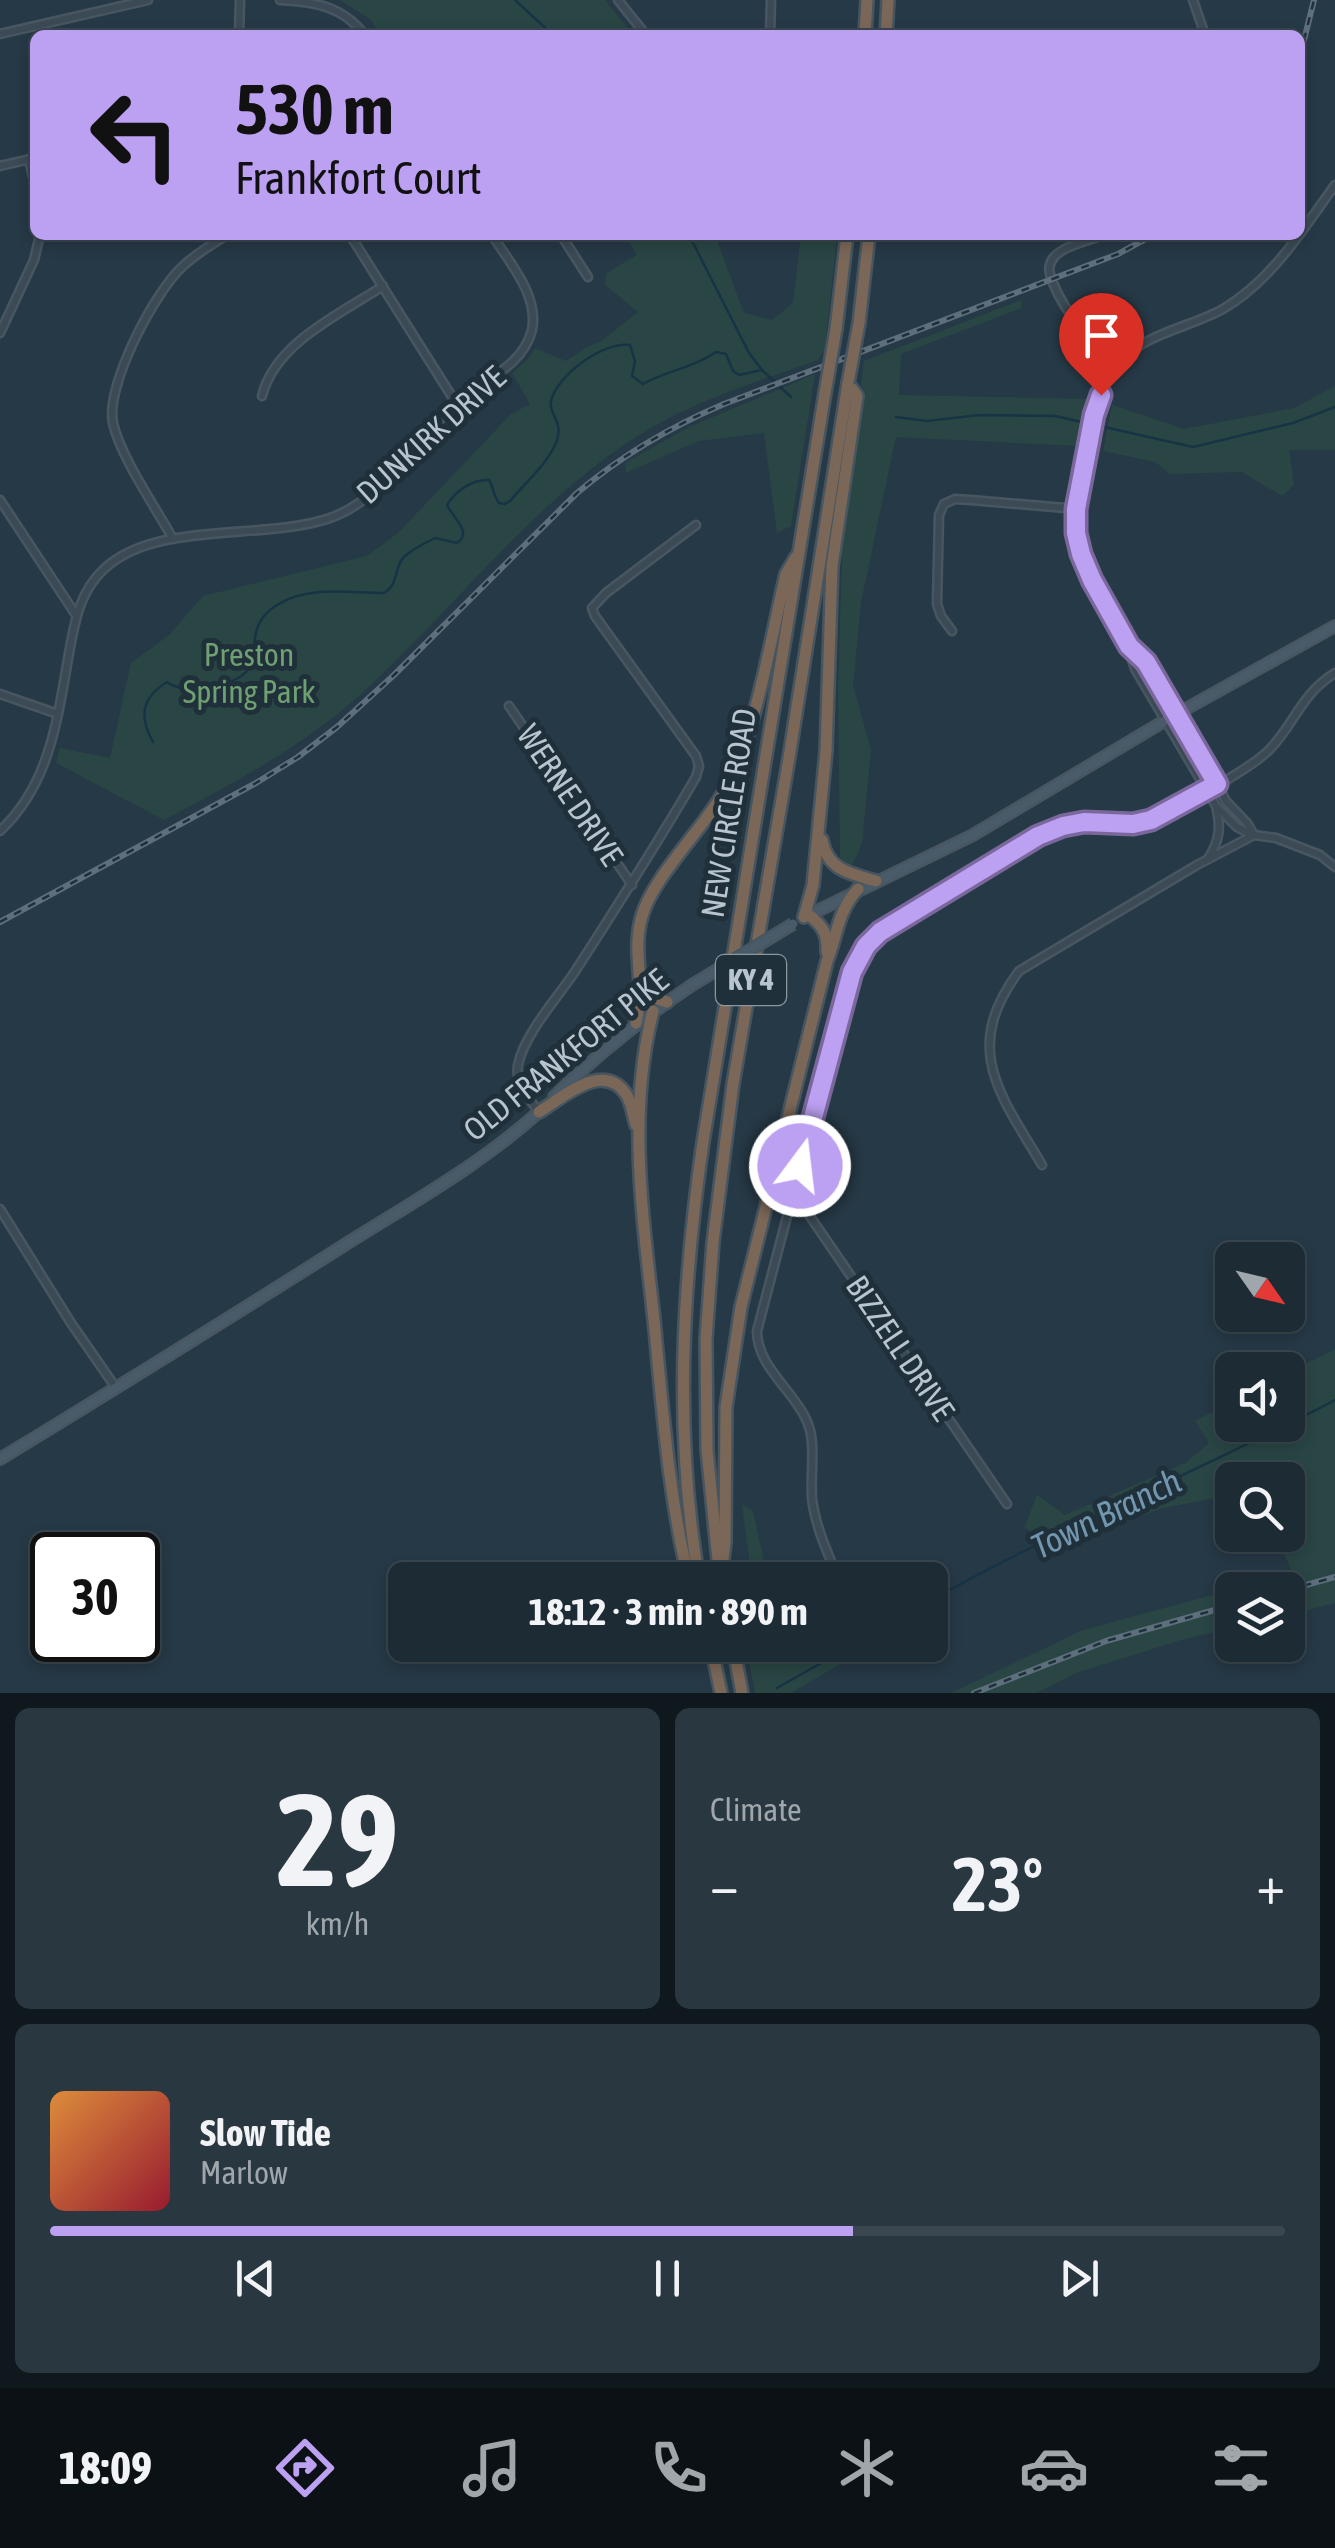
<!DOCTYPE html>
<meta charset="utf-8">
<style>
:root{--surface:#1c2b34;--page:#293740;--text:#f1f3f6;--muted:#a0a7ac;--line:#3a474f;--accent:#bca0f2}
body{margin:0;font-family:"Asap Condensed",sans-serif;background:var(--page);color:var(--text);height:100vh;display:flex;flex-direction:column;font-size:38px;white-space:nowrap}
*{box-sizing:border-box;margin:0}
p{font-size:32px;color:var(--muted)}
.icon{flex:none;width:55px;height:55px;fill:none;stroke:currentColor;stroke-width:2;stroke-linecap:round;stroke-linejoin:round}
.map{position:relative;height:1693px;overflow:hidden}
.panel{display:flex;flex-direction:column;gap:15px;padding:15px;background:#0f181d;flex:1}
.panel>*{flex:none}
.top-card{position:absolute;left:30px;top:30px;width:1275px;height:210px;border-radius:15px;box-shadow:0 5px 15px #0003,0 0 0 2px var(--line);background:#bca0f2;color:#111;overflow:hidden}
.needle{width:65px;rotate:124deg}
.controls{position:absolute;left:1215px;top:1242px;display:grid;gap:20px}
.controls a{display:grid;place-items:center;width:90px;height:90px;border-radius:15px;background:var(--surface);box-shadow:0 5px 15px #0003,0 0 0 2px var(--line);font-size:50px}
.speed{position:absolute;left:30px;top:1532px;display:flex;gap:20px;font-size:50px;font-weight:700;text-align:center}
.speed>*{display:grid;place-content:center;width:130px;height:130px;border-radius:50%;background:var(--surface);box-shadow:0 5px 15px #0003,0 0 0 2px var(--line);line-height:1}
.speed .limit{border:5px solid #111;border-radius:15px;background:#fff;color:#111}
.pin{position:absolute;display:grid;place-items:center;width:85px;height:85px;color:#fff;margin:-102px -42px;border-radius:50% 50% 50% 0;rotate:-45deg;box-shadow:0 0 10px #0007}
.pin .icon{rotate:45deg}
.me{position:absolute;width:110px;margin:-55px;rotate:15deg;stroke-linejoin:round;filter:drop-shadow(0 0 8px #0008)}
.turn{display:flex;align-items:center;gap:35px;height:210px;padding:0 40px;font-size:45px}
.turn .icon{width:130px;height:130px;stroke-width:2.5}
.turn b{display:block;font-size:70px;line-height:85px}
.big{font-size:75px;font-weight:700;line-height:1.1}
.panel .card{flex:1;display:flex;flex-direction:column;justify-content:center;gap:15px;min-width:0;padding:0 35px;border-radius:15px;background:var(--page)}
.panel .dial{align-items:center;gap:0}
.dial b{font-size:130px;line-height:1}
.song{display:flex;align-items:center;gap:30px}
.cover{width:120px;height:120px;border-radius:15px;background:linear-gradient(135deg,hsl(30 70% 55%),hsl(350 70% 35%))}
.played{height:10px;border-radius:5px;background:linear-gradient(90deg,var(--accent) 65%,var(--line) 65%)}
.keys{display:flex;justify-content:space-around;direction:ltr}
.heat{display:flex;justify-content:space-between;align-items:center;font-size:55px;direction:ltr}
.panel .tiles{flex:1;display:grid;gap:15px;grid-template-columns:1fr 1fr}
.card:last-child{grid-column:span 2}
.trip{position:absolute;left:388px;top:1562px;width:560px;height:100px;border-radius:15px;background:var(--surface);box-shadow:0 5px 15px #0003,0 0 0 2px var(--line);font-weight:700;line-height:100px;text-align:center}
.tabs{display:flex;height:160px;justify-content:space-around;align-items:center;background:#0b1115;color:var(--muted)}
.tabs .icon{width:70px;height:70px}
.tabs .current{color:var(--accent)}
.tabs b{font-size:45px;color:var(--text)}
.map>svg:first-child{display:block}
.green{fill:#294644}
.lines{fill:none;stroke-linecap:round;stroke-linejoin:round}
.stream{stroke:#183345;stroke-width:2.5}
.minor-casing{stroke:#485661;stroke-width:11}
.secondary-casing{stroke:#485661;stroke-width:14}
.motorway-casing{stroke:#46555f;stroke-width:16}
.minor{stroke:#3b4a55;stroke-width:6}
.secondary{stroke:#495a68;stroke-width:9}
.motorway{stroke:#7b6758;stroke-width:11}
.rail-casing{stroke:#5d6f7c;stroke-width:6}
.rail{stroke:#20303a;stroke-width:2.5;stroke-dasharray:8;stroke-linecap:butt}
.secondary-bridge-casing{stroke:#485661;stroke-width:14;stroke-linecap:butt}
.motorway-bridge-casing{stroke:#46555f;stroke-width:16;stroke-linecap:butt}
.secondary-bridge{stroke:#495a68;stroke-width:9}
.motorway-bridge{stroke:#7b6758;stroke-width:11}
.route-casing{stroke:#7a689d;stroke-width:25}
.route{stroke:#bca0f2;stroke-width:18}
.labels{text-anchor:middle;stroke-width:10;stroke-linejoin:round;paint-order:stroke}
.shield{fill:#20303a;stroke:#8b98a2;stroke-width:2.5}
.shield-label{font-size:30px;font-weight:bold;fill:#b9c5ce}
.street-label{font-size:32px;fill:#b9c5ce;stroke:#20303a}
.park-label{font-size:32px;fill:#6fa071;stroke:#20303a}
.water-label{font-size:35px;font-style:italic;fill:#7196ae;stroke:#20303a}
</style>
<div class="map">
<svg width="1335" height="1693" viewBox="0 0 1335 1693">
<rect width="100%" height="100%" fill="#263946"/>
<g class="green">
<polygon points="340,0 605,0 633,35 381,35 370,19"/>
<path d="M625,235H715L744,313L772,320L793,303L801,235H837L825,349L818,360C749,384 678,406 618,449C521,517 448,615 361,694C302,747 233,783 164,820L56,763L60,748L110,758L131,663L169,635L203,596L367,556L398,533L511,414L530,404L512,373L528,359L535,348L566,361L587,347L600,342L638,312L604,284L607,273L637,255Z"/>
<polygon points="1021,300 1021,308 901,354 899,395 1087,399 1078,446 896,437 861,602 853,686 871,749 862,844 850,869 840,857 838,690 843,516 864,361"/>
<polygon points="815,374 791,526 777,533 764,433 698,441 626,473 625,463 689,427"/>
<polygon points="1335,386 1335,450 1289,450 1294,485 1282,496 1242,472 1170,474 1155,462 1103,451 1112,405 1184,429 1294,408"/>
<polygon points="1335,1349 1335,1603 1288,1615 1288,1590 1232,1590 1232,1628 1184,1639 1076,1673 1037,1693 951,1693 1083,1630 1293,1573 1275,1535 1288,1535 1288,1480 1232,1480 1232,1495 1163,1508 1045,1552 1025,1526 1037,1495 1065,1515 1185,1463 1209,1443 1195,1421 1232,1402 1232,1425 1288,1425 1288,1373"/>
<polygon points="742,1505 753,1511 768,1580 752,1580"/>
<polygon points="746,1645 783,1645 791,1664 828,1645 862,1645 864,1650 791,1693 755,1693"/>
</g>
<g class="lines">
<g class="stream">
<polyline points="515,0 553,35"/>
<polyline points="689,235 749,353 762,370 791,397"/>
<polyline points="896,417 927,421 980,415 1055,416 1193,447 1293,423 1335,407"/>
<path d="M153,742C139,717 141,698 167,682C177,690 191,688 204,687C286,678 229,635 277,605C308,585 349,593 384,593C400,583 393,568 404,557C412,549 425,543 435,538L457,543C473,532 453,518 447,505C455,491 473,479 489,480C494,488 493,495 499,503L505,504L511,500C525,483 546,465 555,445C566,422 548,415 551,401C557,375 604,341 630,345L635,361L632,376L643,384C665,371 691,369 716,352L726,354L733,371L739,375L762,370"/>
<path d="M930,1601C1061,1527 1202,1470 1335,1400"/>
<polyline points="777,1688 853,1645"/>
</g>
<g class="minor-casing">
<g id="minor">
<path d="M280,0C316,2 342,6 365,35"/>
<polyline points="618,0 646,35"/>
<polyline points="1193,0 1205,35"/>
<polyline points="0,34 148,0"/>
<polyline points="239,35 240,0"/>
<polyline points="770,35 771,0"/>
<polyline points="29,159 35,186"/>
<polyline points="0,166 35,158"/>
<polyline points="1300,234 1335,185"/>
<polyline points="350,235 456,403"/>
<polyline points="561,235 588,277"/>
<path d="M1102,235C1087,242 1060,246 1052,260C1047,268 1050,275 1053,283C1067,318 1091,339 1119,363"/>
<polyline points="0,333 34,260 40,235"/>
<path d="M262,396C275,343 340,314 383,286"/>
<polyline points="0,500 76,615"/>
<path d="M173,539C156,508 120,456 113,423C105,386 155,291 183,266C196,254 212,244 227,235"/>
<polyline points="952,631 941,616 937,604 939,515 944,504 955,499 971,500 1077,509"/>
<polyline points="1130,646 1146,662 1211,772 1226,801 1247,823 1254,835"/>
<polyline points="0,694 58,714"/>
<polyline points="509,706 632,885"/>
<polyline points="1219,809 1237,827 1252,835"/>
<path d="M0,831C49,785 57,722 68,659C74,626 78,593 104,569C156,520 263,541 330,518C382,500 413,444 452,407C477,383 523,368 532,330C539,295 509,262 492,235"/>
<path d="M1208,859C1220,840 1221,827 1216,806L1135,669C1122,622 1085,586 1077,537C1073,509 1082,480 1087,454C1094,420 1098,388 1121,361C1146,333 1191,327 1223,309C1254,291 1278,264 1299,235"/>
<path d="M539,1112C528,1097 515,1084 518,1065C524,1035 557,998 574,973C616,908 657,844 696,777L699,766L696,756L595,616L592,608L606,593L696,525"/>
<path d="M1042,1165C1000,1094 961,1049 1019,971L1197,865L1254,835L1276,838L1320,855L1335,867"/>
<polyline points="794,1193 1007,1504"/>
<polyline points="0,1209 71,1323 116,1388"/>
<path d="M839,1580C828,1554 815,1526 812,1498C810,1473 817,1441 806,1419C792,1389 757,1366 757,1331L839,1018C848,987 854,954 879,932L1038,836C1053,829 1066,824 1082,823C1120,820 1135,829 1172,810C1197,797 1252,768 1270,749C1296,722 1300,695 1335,673"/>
</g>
</g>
<g class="secondary-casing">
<g id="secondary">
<polyline points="807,916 973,835 1166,720 1335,626"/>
<path d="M554,1097C598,1053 640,1020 692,985"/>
<path d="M0,1459C115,1389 229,1318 343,1246C411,1203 484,1163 543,1108"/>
</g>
</g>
<g class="motorway-casing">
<g id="motorway">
<polyline points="865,35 867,0"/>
<polyline points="886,35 888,0"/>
<polyline points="859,323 869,235"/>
<polyline points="836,329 847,235"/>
<path d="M822,840C827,870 851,874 876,881"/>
<path d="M809,915C823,926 828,934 827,952"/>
<polyline points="804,917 813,885 826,751 832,566 857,396 848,383"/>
<polyline points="641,980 655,998 667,1002"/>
<path d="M653,1011C626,1118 644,1222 655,1330C663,1414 669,1498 689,1580"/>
<path d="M636,1023C638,1013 640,1003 640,993C640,966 634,943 642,916C652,879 701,831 722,795C756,737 770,641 786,574L796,557"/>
<path d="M539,1112C562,1098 603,1060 626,1094C632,1103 633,1115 636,1125"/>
<path d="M723,1559L725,1542L726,1407L741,1307L827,961C837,936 838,910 858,889"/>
<path d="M699,1580C674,1434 682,1287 703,1142L825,393"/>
<polyline points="720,1580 707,1450 706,1339 713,1242 733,1084 789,758 848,383"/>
<polyline points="711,1645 721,1693"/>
<polyline points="733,1645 742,1693"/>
</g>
</g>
<use href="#minor" class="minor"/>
<use href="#secondary" class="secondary"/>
<use href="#motorway" class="motorway"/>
<g class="rail-casing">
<g id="rail">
<polyline points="1300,56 1314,0"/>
<path d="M0,922L256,783L298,757L337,727L394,675L577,493C622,455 670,427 724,404L1118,254L1153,235"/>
<polyline points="1288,1590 1335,1577"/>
<polyline points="974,1693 1106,1641 1232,1605"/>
</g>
</g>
<use href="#rail" class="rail"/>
<g class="secondary-bridge-casing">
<polyline id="secondary-bridge" points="692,985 793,924"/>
</g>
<g class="motorway-bridge-casing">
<g id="motorway-bridge">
<polyline points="848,383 859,323"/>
<polyline points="825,393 836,329"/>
</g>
</g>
<use href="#secondary-bridge" class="secondary-bridge"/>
<use href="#motorway-bridge" class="motorway-bridge"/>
</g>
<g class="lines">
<g class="route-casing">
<polyline id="route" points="800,1166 852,972 866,946 880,932 1038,836 1063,826 1084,822 1133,824 1151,820 1217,784 1146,662 1129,646 1092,580 1081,554 1076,533 1076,509 1094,415 1101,395"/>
</g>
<use href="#route" class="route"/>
</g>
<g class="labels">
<rect class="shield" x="716" y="955" width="70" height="50" rx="8"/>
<g class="shield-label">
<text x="751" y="990">KY 4</text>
</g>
<g class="street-label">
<text transform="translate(431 435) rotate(-42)" y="11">DUNKIRK DRIVE</text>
<text transform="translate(570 795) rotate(56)" y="11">WERNE DRIVE</text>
<text transform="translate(729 813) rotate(-81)" y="11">NEW CIRCLE ROAD</text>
<text transform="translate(566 1055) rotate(-39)" y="11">OLD FRANKFORT PIKE</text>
<text transform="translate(900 1348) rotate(56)" y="11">BIZZELL DRIVE</text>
</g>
<g class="park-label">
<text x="249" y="666">Preston<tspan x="249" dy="37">Spring Park</tspan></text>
</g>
<g class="water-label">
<text transform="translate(1106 1514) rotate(-26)" y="12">Town Branch</text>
</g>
</g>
</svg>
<div class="controls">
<a><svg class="needle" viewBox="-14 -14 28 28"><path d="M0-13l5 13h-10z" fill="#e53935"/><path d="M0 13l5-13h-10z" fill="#a0a7ac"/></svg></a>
<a><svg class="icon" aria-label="sound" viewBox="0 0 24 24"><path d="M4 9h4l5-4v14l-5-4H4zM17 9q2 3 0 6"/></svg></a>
<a><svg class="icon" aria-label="search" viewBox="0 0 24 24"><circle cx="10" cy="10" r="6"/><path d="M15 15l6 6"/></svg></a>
<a><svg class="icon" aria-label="layers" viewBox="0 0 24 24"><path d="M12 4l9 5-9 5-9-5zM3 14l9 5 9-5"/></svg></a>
</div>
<div class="speed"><div class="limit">30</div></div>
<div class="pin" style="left:1101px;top:395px;background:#d93025"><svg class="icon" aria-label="arrive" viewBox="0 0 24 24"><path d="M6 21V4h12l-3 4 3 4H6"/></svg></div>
<svg class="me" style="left:800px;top:1166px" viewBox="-20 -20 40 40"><circle r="17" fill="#bca0f2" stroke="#fff" stroke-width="3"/><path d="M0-11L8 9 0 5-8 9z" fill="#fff"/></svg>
<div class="trip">18:12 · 3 min · 890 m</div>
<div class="top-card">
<div class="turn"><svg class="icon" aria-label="left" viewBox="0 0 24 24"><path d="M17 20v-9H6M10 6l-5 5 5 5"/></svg><div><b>530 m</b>Frankfort Court</div></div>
</div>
</div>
<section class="panel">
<div class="tiles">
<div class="card dial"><b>29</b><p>km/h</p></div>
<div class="card"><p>Climate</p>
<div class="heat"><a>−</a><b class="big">23°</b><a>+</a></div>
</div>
<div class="card">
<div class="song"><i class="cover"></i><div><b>Slow Tide</b><p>Marlow</p></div></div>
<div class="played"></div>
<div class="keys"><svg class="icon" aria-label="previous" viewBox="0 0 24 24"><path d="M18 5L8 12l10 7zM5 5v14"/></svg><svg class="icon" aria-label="pause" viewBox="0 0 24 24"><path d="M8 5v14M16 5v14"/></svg><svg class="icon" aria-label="next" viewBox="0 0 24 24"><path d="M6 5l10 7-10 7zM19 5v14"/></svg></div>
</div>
</div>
</section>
<nav class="tabs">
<b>18:09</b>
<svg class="icon current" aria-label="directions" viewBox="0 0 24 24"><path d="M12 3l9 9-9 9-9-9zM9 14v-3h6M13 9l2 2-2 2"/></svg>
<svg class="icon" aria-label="music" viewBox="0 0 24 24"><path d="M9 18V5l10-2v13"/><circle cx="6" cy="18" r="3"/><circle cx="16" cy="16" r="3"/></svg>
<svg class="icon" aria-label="phone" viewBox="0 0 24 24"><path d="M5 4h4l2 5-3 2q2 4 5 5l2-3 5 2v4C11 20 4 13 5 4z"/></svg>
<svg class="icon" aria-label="climate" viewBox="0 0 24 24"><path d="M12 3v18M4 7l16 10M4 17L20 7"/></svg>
<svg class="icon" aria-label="car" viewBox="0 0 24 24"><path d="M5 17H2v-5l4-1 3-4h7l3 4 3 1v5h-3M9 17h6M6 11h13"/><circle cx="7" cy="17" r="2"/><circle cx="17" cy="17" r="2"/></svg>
<svg class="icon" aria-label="filters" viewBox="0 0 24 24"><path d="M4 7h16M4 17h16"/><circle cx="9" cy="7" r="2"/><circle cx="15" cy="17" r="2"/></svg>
</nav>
